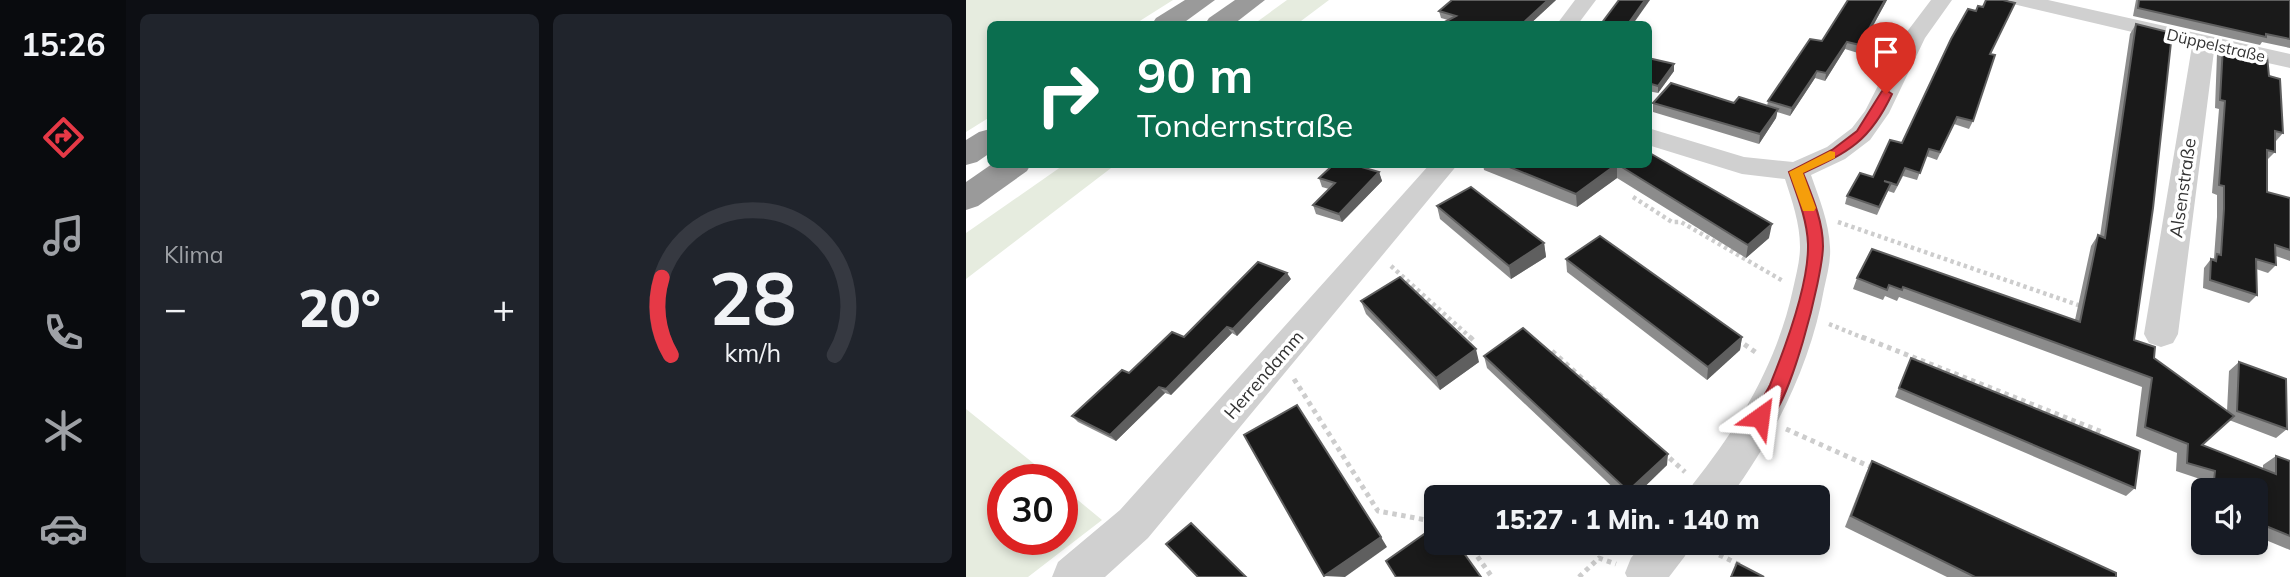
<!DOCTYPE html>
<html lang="de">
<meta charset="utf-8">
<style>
:root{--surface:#171b24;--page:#20242c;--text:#f1f3f6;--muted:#9ea1a6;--line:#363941;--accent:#e63946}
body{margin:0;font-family:Mulish,sans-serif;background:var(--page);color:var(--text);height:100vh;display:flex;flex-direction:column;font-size:26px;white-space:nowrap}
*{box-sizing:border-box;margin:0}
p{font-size:23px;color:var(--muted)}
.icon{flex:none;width:38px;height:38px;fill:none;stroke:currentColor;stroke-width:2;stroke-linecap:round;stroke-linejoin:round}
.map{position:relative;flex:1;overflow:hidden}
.panel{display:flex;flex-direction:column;gap:14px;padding:14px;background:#0d0f14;width:840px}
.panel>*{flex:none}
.hud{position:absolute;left:21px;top:21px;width:665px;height:147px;border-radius:10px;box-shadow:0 4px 10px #0003;background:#0b6e4f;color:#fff;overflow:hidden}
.fabs{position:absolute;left:1225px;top:478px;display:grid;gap:14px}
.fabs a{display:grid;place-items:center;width:77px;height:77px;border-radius:10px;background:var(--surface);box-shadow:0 4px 10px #0003;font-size:35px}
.speed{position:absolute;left:21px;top:464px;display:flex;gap:14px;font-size:35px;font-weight:700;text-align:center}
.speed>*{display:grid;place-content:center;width:91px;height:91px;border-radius:50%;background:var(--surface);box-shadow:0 4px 10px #0003;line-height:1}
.speed .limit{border:10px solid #d22;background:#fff;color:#111}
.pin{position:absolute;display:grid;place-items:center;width:60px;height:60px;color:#fff;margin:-72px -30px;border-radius:50% 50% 50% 0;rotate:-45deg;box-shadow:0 0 7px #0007}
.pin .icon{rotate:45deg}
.me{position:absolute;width:77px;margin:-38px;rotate:31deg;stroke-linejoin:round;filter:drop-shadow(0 0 5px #0008)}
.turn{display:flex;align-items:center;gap:24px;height:147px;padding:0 35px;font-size:32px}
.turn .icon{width:91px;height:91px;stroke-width:2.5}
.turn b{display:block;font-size:49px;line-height:60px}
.big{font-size:52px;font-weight:800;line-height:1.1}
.panel .widget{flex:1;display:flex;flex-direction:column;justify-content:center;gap:10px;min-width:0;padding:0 24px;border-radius:10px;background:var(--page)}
.panel .dial{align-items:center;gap:0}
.dial svg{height:182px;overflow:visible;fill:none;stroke:var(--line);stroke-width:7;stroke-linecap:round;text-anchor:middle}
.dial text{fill:var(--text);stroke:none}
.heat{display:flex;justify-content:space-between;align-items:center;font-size:38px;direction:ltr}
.panel .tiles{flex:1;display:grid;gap:14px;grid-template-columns:repeat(2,1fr)}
.trip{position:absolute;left:458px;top:485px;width:406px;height:70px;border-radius:10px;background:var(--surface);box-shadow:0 4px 10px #0003;font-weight:800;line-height:70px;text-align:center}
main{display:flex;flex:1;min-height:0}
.tab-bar{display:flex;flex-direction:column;width:126px;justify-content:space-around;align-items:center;background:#090b0e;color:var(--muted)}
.tab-bar .icon{width:49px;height:49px}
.tab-bar .current{color:var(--accent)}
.tab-bar b{font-size:32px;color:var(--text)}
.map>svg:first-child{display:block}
.green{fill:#e6ecdf}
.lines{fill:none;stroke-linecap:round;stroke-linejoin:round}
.path-far1{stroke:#cdcdcd;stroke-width:4.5;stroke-dasharray:3.5 3.5;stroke-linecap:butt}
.path{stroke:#cdcdcd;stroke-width:5;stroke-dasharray:4.5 4.5;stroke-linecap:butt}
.street{fill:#d0d0d0;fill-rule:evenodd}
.highway{fill:#9a9a9a;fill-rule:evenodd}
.wall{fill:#8c8c8c}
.shaded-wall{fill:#5f5f5f}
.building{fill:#1a1a1a;stroke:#5f5f5f;stroke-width:2}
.route{fill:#e63946;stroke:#96252e;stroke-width:2}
.slow{fill:#f59e0b}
.labels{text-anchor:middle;stroke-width:7;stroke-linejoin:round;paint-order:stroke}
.far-street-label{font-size:16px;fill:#333;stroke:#fff}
.street-label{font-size:18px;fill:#333;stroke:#fff}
</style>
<main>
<nav class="tab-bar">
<b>15:26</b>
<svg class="icon current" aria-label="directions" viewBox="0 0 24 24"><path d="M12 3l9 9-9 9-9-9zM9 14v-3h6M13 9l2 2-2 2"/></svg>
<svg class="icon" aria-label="music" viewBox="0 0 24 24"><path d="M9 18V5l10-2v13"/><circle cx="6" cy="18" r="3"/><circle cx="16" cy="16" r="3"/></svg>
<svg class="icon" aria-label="phone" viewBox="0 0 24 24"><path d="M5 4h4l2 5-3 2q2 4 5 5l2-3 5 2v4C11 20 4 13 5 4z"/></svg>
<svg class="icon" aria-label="climate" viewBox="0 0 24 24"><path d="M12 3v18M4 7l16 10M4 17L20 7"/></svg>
<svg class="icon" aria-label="car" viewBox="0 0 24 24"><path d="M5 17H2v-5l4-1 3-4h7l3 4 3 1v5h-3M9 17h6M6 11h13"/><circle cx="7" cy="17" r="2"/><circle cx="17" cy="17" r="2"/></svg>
</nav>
<section class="panel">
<div class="tiles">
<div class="widget"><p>Klima</p>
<div class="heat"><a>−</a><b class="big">20°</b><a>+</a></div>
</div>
<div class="widget dial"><svg viewBox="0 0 100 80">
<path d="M14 69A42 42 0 1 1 86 69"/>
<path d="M14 69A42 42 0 0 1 10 35" stroke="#e63946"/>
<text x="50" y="56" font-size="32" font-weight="700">28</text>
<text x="50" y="72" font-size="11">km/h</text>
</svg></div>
</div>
</section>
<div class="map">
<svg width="1324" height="577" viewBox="0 0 1324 577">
<rect width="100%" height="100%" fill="#fff"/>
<g class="green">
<polygon points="0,0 207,0 169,24 24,24 24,117 0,132"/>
<polygon points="321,0 363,0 331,24 288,24"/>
<polygon points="99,164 149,165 0,279 0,233"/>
<polygon points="0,409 87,479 37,480 37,539 96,539 96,487 136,520 62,577 0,577"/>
</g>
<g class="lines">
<g class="path-far1">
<polyline points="667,197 706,222 715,222 817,281"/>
<polyline points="872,222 1118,307"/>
<polyline points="425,266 506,339"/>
<polyline points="863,324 900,339"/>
</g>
<g class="path">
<polyline points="504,337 507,340"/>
<polyline points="896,337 1136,432"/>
<polyline points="771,339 792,354"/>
<polyline points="586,351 644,404"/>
<polyline points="328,379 412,511 471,522"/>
<polyline points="820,429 907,468"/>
<polyline points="697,452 719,472"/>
<polyline points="501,542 526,577"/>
<polyline points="737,547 776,566"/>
<polyline points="613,577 633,558 650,564"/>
</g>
<g class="street">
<polygon points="609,0 630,0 612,24 591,24"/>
<path d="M965,0H986L959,38L923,113L904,140L879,159L845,175C853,198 863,222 864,247C865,261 861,275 858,289C845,364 809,436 764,497H721L727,484C774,425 811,363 827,289C830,275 834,261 834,247C834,223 826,201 819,179L776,174L682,145V128L778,157L827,162L861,147L886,128L899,111L937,37Z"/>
<polygon points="1044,0 1082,0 1324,54 1324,68 1248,51 1212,334 1207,343 1195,347 1183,343 1178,334 1226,46 1047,4"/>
<polygon points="464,164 492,164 182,538 139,577 86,577 92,562 154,510"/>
<polygon points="678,542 725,542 719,556 703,577 661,577 659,573 665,558"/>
</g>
<g class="highway">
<polygon points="219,0 249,0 216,24 186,24 190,18"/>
<polygon points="269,0 299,0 268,24 239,24 243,18"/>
<polygon points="24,129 24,153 11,162 0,165 0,140 13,132"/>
<polygon points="26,164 65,164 61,171 12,206 0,210 0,182"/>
</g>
</g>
<g class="wall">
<polygon points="590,0 564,24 476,24 482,20 475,18 473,11"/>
<polygon points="882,0 921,0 892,53 879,49 859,81 849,78 824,116 811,112 810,118 793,144 687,112 687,103 768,103 801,106 802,101 856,41"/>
<polygon points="1170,0 1324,0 1324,48 1296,42 1294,45 1167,16"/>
<polygon points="1010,11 1025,54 1007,121 1003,129 988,124 971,160 960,156 951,180 937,176 928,193 922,191 911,215 879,204 881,196 907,177 936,143"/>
<polygon points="1170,24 1168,340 1188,358 1261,411 1263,371 1273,362 1321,429 1310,438 1263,420 1236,445 1297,469 1297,465 1310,456 1324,461 1324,550 1290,536 1290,490 1237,490 1237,513 1235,512 1237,480 1210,471 1211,453 1170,436 1176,387 933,297 931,301 919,296 917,300 887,289 891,278 1109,320 1125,246 1132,235 1134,236 1164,34"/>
<polygon points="1257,46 1303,76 1317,133 1310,141 1309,141 1309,152 1301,160 1301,192 1324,198 1324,261 1310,256 1310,265 1302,273 1290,269 1291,295 1283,303 1237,288 1238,268 1245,259 1248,258 1251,217 1251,195 1246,193 1253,109 1249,108 1251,54"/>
<polygon points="682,58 708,71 692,93 682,91"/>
<polygon points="517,164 682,164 803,238 780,258 651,178 611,207 518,170"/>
<polygon points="413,172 416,181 376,222 350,214 347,205 363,189 356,187 353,178"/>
<polygon points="471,206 578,243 580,257 545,279 474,219"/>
<polygon points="600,259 776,337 774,350 741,380 601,272"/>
<polygon points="325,279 271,336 266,333 205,395 199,393 150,441 112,422 106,416 163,373 218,337"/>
<polygon points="395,301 513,362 474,390 400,314"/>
<polygon points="518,356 701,465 668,497 657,497 521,368"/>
<polygon points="945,358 1169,488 1160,496 929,397"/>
<polygon points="906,461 1150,577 981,577 879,527 900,473"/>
</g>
<g class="shaded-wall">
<polygon points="582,0 590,0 564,24 556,24"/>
<polygon points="679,0 684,0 667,24 662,24"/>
<polygon points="919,0 921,0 892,53 894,45"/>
<polygon points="881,42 879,49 859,81 860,73"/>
<polygon points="708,64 708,71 692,93 692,86"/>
<polygon points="851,71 849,78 824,116 826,108"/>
<polygon points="812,109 810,118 793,144 794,134"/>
<polygon points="651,164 651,178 611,207 610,194"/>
<polygon points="413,172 416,181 376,222 373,214"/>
<polygon points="806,224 803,238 780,258 782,245"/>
<polygon points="578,243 580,257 545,279 543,266"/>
<polygon points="321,273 325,279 271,336 267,329"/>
<polygon points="261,327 266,333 205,395 200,389"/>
<polygon points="776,337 774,350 741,380 742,367"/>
<polygon points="510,349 513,362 474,390 470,378"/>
<polygon points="193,387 199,393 150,441 144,435"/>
<polygon points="702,454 701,465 668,497 662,497 662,491"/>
<polygon points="415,537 421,547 379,577 358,576"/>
</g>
<g class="building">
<polygon points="486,0 582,0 556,24 475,24 490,16 473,11"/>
<polygon points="653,0 679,0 662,24 635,24"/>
<polygon points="882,0 919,0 894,45 881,42 860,73 851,71 826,108 802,101 844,39 856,41"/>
<polygon points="1020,0 1037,0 1049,3 1024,54 1029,55 1007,121 991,117 974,152 963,149 954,173 939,168 931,185 918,181 925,183 913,207 881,196 894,173 907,177 924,140 936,143 985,39 1002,9 1010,11 1012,6 1017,7"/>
<polygon points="1173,0 1324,0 1324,39 1300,34 1300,37 1172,8"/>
<polygon points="1170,24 1206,33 1187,208 1168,340 1189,347 1188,358 1268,416 1236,445 1310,474 1310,456 1324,461 1324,536 1290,522 1290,490 1247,490 1249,471 1221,463 1222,444 1179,427 1186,378 937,287 936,290 923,285 921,290 891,278 906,249 1114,322 1132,235 1139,238"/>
<polygon points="1257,46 1301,56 1303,76 1314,79 1317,133 1309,131 1309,152 1301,150 1301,192 1324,198 1324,250 1309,245 1310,265 1290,259 1291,295 1244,280 1245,259 1250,261 1251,254 1255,255 1258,209 1258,186 1253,185 1259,101 1254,100"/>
<polygon points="682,58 708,64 692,86 682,83"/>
<polygon points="705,83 768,103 773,97 812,109 794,134 687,103"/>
<polygon points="682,152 806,224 782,245 651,164 682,164"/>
<polygon points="368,164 385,164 413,172 373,214 347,205 369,183 353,178"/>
<polygon points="536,164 651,164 610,194"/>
<polygon points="505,187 578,243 543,266 471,206"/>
<polygon points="634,236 776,337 742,367 600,259"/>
<polygon points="292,262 321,273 267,329 261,327 200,389 193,387 144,435 106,416 156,370 163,373 206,332 218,337"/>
<polygon points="434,277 510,349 470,378 395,301"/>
<polygon points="557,328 702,454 662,491 518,356"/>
<polygon points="945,358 1174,451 1169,488 933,388"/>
<polygon points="1273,362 1320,379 1321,429 1271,411"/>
<polygon points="331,405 415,537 358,576 278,435"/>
<polygon points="906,461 1150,573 1150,577 1009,577 885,516"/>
<polygon points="225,523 280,577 232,577 200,544"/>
<polygon points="471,525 471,542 490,542 515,577 430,577 420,561"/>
<polygon points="771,563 798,577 765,577"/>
</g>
<path class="route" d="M920,90L926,94C904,141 883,152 837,173C846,196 857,221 857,246C857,275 823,413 798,424C793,426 792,424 788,423L785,417C790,406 799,396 804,385C819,348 843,283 842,244C841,219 831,195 823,172L866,150L891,131L916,91Z"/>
<polygon class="slow" points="864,151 869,152 869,158 837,173 850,208 848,211 837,211 823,172"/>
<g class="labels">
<g class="far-street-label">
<text transform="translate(1250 45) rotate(13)" y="6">Düppelstraße</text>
</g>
<g class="street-label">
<text transform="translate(1217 188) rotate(-82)" y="6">Alsenstraße</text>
<text transform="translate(298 375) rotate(-49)" y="6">Herrendamm</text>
</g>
</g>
</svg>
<div class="fabs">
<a><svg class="icon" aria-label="sound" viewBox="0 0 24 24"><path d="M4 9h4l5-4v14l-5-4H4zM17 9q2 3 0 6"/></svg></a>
</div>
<div class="speed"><div class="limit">30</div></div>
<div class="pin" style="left:920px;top:94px;background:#d93025"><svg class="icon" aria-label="arrive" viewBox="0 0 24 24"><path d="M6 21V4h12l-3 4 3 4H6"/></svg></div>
<svg class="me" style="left:794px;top:417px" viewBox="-20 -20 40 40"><path d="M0-17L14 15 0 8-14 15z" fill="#e63946" stroke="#fff" stroke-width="4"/></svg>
<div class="trip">15:27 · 1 Min. · 140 m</div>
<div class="hud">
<div class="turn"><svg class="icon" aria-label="right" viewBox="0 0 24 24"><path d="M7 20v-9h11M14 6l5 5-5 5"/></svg><div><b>90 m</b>Tondernstraße</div></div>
</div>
</div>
</main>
